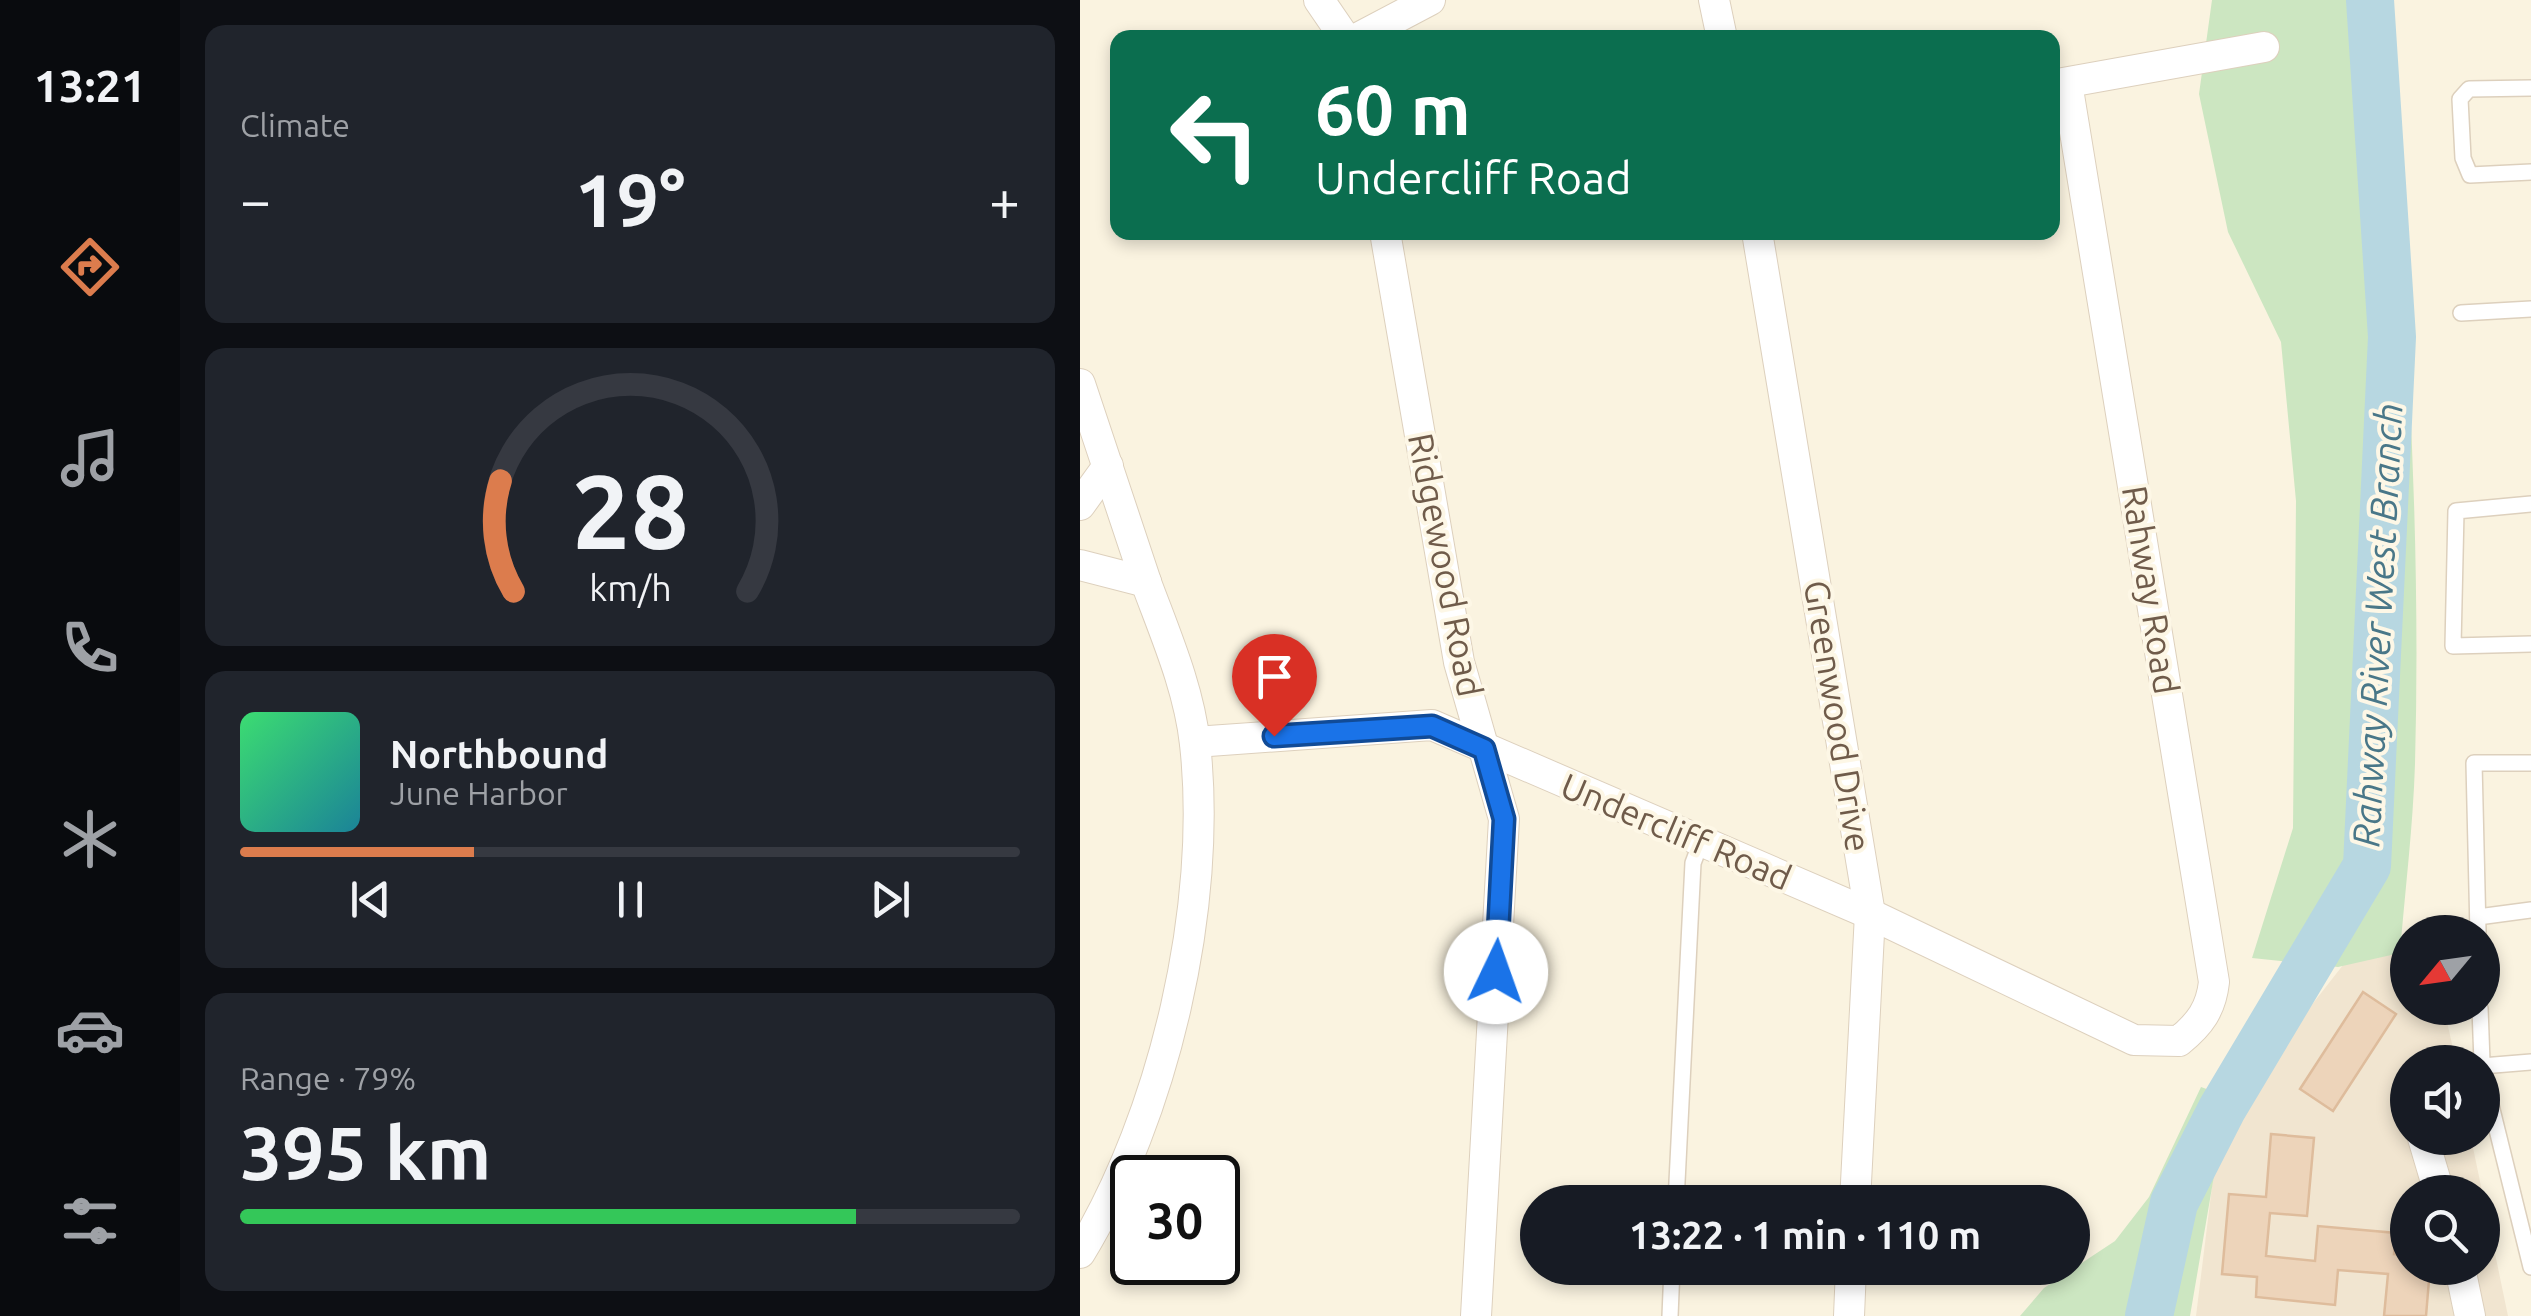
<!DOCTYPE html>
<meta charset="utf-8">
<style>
:root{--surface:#171b24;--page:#20242c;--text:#f1f3f6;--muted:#9ea1a6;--line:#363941;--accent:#dc7c4d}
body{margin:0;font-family:Ubuntu,sans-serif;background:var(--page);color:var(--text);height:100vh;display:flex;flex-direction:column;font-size:38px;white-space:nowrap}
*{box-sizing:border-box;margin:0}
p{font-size:32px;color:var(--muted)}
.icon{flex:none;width:55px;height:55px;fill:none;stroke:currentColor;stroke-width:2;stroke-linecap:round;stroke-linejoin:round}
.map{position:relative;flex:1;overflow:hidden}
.panel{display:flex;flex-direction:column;gap:25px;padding:25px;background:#0d0f14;width:900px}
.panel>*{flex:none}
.hud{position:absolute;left:30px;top:30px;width:950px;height:210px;border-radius:20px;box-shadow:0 5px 15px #0003;background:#0b6e4f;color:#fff;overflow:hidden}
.needle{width:65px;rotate:241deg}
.buttons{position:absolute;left:1310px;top:915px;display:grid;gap:20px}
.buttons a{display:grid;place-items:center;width:110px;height:110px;border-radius:50%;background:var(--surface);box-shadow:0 5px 15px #0003;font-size:50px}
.speed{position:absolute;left:30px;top:1155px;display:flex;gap:20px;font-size:50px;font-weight:700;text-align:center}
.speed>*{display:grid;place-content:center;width:130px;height:130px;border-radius:50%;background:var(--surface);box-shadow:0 5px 15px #0003;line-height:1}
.speed .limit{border:5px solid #111;border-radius:15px;background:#fff;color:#111}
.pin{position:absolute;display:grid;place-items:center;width:85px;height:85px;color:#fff;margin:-102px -42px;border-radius:50% 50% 50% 0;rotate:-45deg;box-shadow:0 0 10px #0007}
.pin .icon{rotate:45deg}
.me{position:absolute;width:110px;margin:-55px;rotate:3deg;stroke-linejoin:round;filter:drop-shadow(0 0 8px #0008)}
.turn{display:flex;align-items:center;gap:35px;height:210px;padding:0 40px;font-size:45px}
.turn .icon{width:130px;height:130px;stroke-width:2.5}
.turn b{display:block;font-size:70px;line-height:85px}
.big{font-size:75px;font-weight:700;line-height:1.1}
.panel .card{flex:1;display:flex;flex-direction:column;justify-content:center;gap:15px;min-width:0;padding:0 35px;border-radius:20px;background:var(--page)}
.panel .dial{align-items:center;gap:0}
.dial svg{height:260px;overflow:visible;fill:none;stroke:var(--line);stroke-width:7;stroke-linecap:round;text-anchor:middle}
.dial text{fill:var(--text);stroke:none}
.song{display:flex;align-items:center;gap:30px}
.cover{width:120px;height:120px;border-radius:15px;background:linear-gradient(135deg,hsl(140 70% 55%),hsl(190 70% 35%))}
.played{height:10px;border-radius:5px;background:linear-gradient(90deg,var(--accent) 30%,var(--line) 30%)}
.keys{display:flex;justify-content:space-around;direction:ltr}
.heat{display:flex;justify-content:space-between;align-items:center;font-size:55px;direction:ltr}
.charge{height:15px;border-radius:8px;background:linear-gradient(90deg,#34c759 79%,var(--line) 0)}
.trip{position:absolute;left:440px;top:1185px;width:570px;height:100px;border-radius:50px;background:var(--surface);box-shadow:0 5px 15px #0003;font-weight:700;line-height:100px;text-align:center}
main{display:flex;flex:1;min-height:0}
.dock{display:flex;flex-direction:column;width:180px;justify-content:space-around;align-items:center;background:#090b0e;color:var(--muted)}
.dock .icon{width:70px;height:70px}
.dock .selected{color:var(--accent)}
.dock b{font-size:45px;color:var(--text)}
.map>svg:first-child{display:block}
.residential{fill:#f1e5d0;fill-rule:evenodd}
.green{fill:#cce6c1}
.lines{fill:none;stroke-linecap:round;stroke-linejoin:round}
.river{stroke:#b7d7e1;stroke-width:48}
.building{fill:#edd4ba;stroke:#debc9c;stroke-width:2.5}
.service-casing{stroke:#ddd0bd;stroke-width:18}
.minor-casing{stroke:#ddd0bd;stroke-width:32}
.service{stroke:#fff;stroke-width:15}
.minor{stroke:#fff;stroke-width:30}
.route-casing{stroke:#114b97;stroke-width:25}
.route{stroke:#1a73e8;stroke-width:18}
.labels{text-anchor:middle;stroke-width:8;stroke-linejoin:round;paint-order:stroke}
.street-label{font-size:35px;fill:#6f5b4a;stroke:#fdf7e6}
.water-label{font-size:38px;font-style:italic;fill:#497788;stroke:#fdf7e6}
</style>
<main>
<nav class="dock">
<b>13:21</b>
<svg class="icon selected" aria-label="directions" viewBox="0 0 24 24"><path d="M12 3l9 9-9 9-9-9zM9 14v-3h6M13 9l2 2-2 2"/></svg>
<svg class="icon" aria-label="music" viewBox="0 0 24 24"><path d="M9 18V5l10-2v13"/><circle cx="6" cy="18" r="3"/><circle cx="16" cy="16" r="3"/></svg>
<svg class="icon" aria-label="phone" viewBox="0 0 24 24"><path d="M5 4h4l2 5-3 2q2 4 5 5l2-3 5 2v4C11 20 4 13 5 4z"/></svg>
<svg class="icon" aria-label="climate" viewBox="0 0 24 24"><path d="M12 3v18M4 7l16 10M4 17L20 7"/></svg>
<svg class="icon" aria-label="car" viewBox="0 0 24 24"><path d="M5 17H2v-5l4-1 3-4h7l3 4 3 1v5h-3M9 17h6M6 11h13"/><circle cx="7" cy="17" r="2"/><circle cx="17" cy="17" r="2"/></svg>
<svg class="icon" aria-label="filters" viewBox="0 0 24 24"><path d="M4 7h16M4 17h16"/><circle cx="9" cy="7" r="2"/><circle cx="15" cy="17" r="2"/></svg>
</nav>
<section class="panel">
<div class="card"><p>Climate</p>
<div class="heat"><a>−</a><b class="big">19°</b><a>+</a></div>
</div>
<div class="card dial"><svg viewBox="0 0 100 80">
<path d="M14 69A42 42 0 1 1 86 69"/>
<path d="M14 69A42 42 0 0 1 10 35" stroke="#dc7c4d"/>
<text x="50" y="56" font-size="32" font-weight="700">28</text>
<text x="50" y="72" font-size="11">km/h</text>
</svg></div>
<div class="card">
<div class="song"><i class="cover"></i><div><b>Northbound</b><p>June Harbor</p></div></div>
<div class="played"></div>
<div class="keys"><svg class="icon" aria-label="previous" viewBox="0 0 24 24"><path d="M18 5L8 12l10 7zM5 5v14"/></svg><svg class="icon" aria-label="pause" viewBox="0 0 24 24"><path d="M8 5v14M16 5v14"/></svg><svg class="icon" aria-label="next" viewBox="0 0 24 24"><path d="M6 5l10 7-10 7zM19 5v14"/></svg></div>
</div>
<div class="card"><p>Range · 79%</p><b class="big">395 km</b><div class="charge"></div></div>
</section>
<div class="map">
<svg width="1451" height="1316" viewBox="0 0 1451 1316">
<rect width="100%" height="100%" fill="#faf3e0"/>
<path class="residential" d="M1285,937L1327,965L1328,1008H1364L1376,1062H1328V1138H1391L1428,1316H1116L1140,1122ZM1328,1192H1402V1268H1328Z"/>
<g class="green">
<path d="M1132,0H1302C1323,254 1342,509 1335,764C1333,827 1325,891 1320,953L1258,967L1172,958L1213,828L1216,501L1201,342L1148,232L1119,94Z"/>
<polygon points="1121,1087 1171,1105 1135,1170 1110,1316 940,1316 964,1288 1035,1241 1069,1197"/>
</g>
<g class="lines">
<polyline class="river" points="1069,1316 1094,1203 1142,1109 1287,866 1312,337 1290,0"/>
</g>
<g class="building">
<polygon points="1283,992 1316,1014 1253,1111 1220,1089"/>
<polygon points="1191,1134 1234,1138 1227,1216 1190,1213 1186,1256 1235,1261 1238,1226 1316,1233 1314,1254 1328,1255 1328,1268 1350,1268 1346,1316 1304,1316 1308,1274 1258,1270 1255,1305 1176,1297 1177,1277 1142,1274 1149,1194 1186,1197"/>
<polygon points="1354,1138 1383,1138 1385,1149 1357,1155"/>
</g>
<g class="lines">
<g class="service-casing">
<g id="service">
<polyline points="1451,88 1389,89 1380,99 1383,158 1390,175 1451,172"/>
<polyline points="1381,313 1451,309"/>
<polyline points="1451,504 1376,511 1373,646 1451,644"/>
<polyline points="1398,917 1451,910"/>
<polyline points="1398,932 1394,763 1451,763"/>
<polyline points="1400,1008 1402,1062"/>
<polyline points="1402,1066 1451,1062"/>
<polyline points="1402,1069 1451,1267"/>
<polyline points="596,1202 613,863 621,842"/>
<polyline points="590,1316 592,1268"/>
</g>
</g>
<g class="minor-casing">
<g id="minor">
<polyline points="239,0 265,38"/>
<polyline points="634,0 642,38"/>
<polyline points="278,38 350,0"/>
<polyline points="972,85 1184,47"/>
<polyline points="305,232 379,662 424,819 396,1316"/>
<polyline points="677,232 790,914 775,1202"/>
<path d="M0,384C23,451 44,518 67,585C86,636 109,689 115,744C133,906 84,1115 0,1253"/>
<polyline points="0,505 28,466"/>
<polyline points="0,565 66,582"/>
<path d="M115,742L352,725L790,914L1054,1040L1099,1041C1120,1024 1131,1009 1134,982L987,83"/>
<polyline points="1343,1138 1359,1192"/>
<polyline points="1380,1268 1390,1316"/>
<polyline points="769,1316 771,1268"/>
</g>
</g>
<use href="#service" class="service"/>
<use href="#minor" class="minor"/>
</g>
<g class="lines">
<g class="route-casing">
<polyline id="route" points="194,736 352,726 404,749 424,819 416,972"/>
</g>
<use href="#route" class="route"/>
</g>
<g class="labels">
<g class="street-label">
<text transform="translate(365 565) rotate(79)" y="12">Ridgewood Road</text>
<text transform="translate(1070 590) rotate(81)" y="12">Rahway Road</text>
<text transform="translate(757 716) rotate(81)" y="12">Greenwood Drive</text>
<text transform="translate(596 832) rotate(23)" y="12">Undercliff Road</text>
</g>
<g class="water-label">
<text transform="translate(1298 625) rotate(-87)" y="13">Rahway River West Branch</text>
</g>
</g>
</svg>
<div class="buttons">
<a><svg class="needle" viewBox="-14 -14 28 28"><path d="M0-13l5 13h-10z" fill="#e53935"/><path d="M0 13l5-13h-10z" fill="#9ea1a6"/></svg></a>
<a><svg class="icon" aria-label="sound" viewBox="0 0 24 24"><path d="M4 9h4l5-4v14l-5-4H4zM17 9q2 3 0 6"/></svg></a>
<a><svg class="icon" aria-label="search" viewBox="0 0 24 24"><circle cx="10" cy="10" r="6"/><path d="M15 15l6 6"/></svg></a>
</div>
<div class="speed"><div class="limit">30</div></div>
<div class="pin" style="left:194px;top:736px;background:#d93025"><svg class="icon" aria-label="arrive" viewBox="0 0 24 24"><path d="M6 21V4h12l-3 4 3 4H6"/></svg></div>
<svg class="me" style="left:416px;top:972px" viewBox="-20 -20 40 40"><circle r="19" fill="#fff"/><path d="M0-13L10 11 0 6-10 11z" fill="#1a73e8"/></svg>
<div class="trip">13:22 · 1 min · 110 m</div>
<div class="hud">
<div class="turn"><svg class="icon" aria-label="left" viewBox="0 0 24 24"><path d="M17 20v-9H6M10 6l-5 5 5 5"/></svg><div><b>60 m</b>Undercliff Road</div></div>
</div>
</div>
</main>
